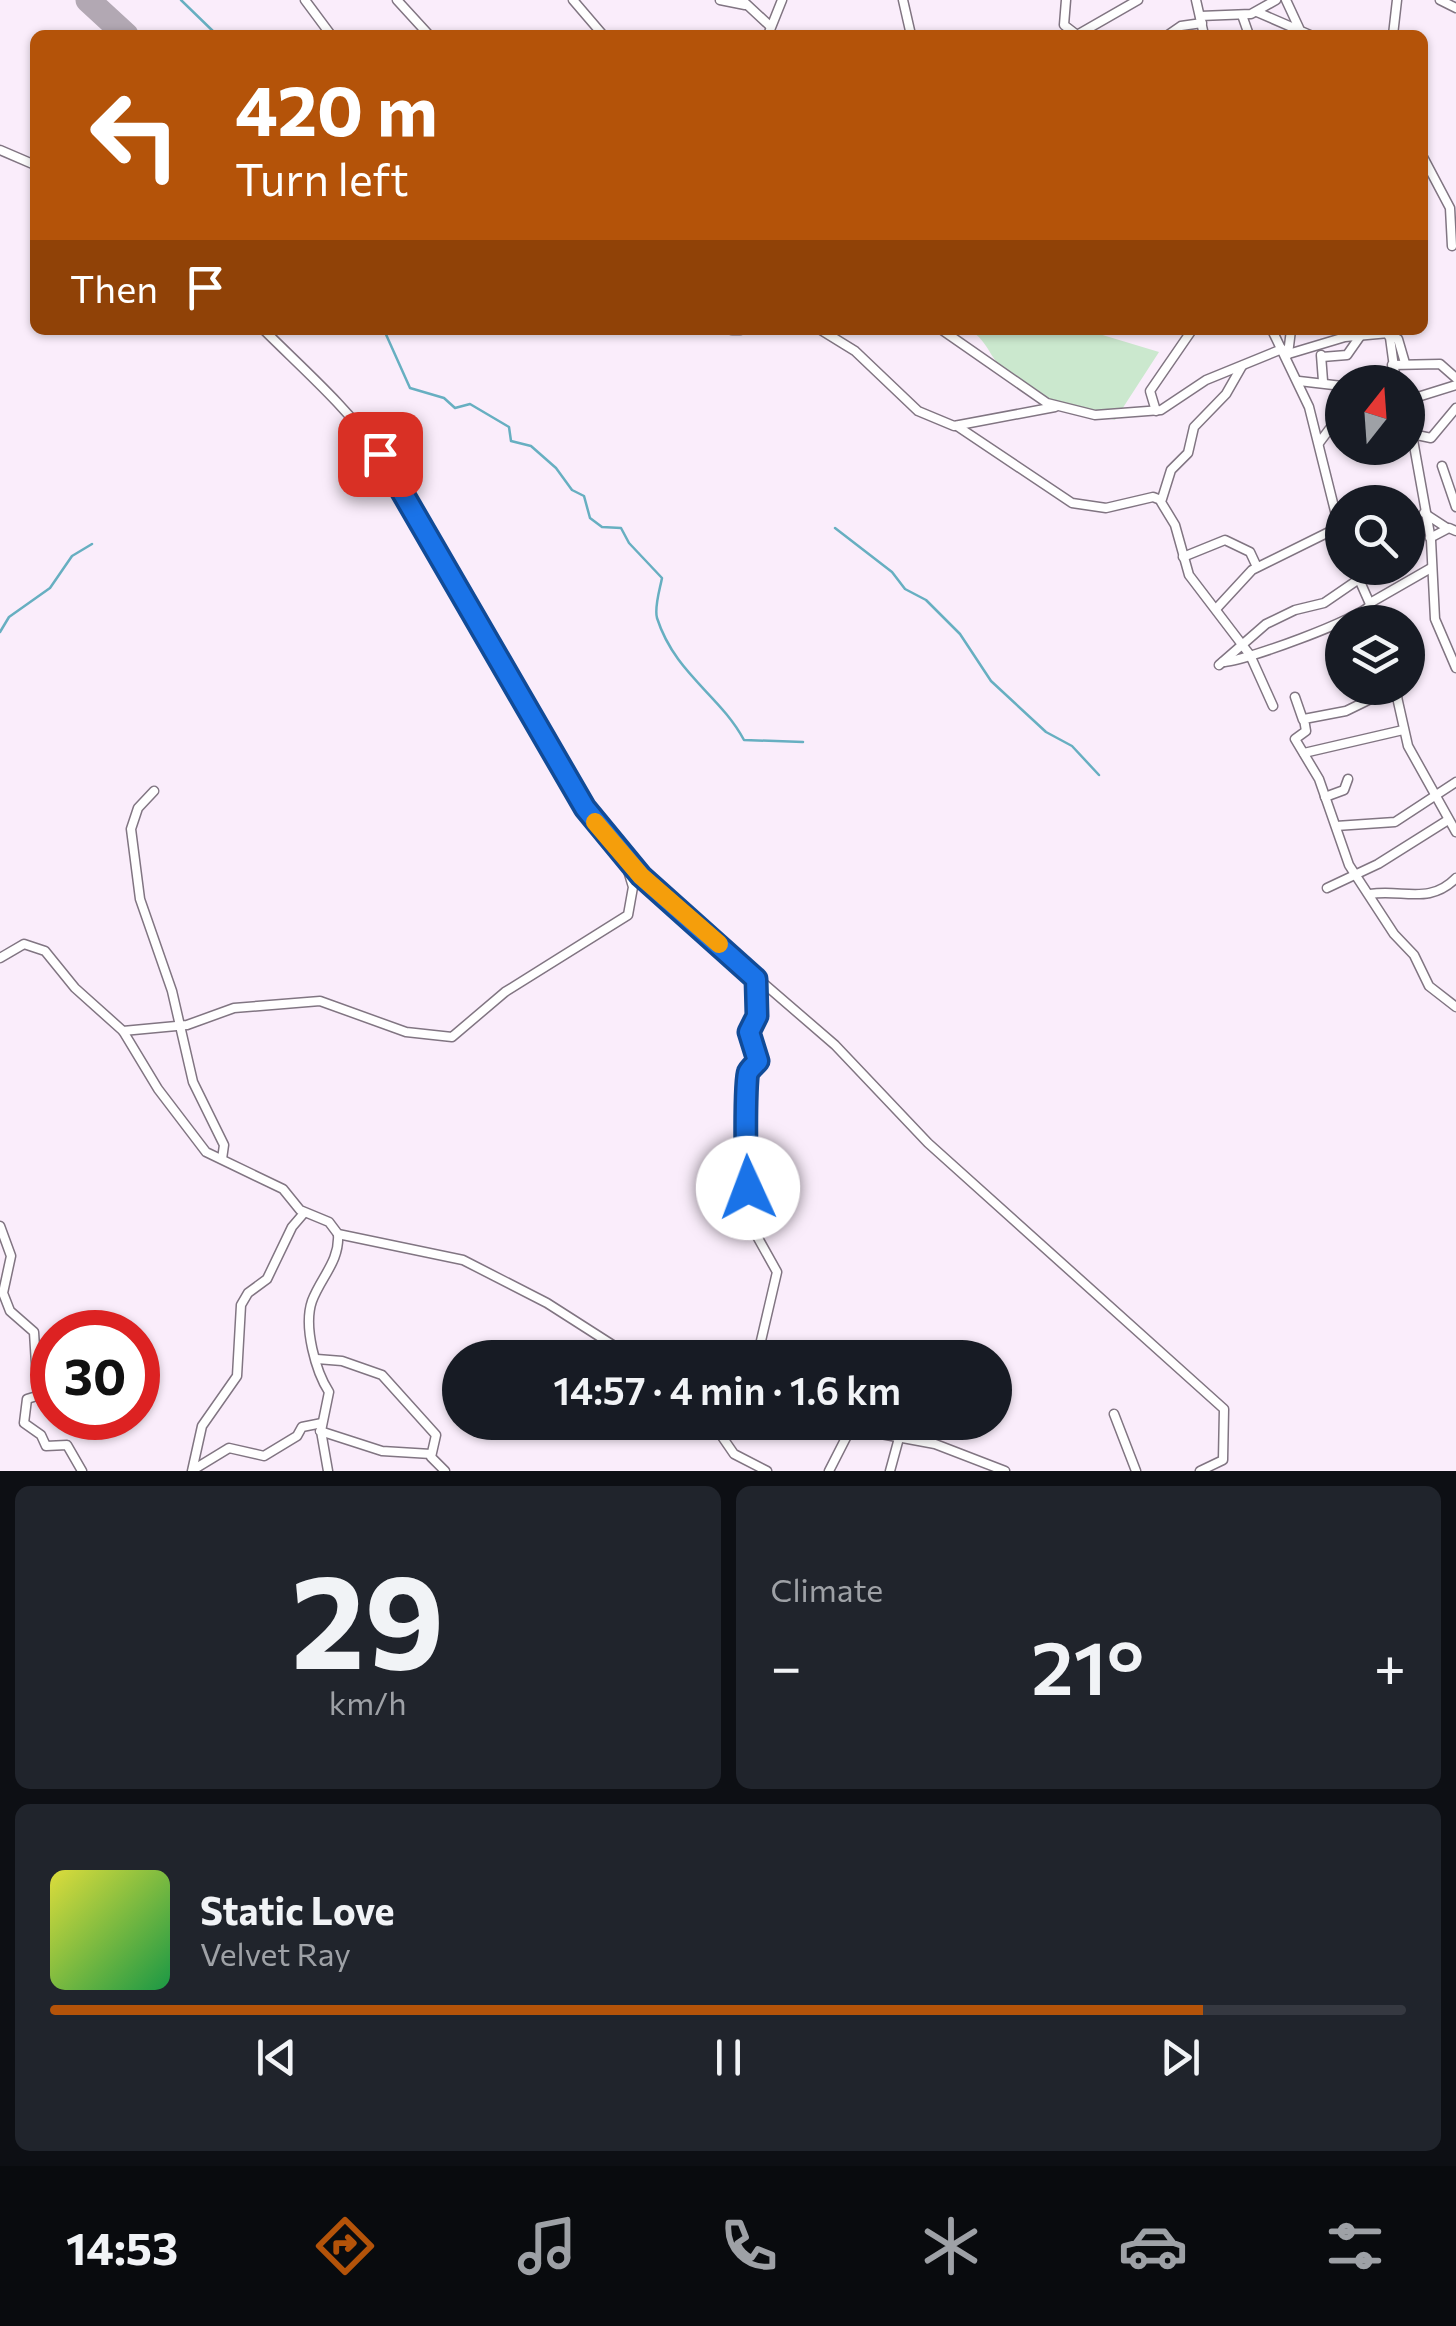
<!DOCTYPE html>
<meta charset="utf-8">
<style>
:root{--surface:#171b24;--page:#20242c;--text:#f1f3f6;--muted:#9ea1a6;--line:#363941;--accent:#b45309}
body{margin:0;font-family:Commissioner,sans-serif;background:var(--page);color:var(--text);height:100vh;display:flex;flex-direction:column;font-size:38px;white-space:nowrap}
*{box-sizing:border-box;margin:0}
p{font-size:32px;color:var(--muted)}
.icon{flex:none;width:55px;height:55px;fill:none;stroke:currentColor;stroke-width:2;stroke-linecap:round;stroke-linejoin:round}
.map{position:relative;height:1471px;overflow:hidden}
.sheet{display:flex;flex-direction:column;gap:15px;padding:15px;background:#0d0f14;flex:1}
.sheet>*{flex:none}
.top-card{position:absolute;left:30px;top:30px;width:1398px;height:305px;border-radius:15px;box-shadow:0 2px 8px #0004;background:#b45309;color:#fff;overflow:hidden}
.needle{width:65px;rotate:17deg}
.buttons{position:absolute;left:1325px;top:365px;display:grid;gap:20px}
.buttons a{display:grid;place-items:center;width:100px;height:100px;border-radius:50%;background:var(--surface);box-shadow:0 2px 8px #0004;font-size:50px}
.speed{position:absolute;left:30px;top:1310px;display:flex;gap:20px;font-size:50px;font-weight:700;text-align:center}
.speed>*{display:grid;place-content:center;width:130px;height:130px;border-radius:50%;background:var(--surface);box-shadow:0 2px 8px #0004;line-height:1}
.speed .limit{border:15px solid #d22;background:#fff;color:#111}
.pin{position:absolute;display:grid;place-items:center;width:85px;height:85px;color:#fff;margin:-42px;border-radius:20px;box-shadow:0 5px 15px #0006}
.me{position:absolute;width:110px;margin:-55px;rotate:358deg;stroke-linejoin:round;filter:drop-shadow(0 0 8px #0008)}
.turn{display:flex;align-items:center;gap:35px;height:210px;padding:0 40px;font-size:45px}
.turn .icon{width:130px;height:130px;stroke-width:2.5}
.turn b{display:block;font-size:70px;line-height:85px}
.then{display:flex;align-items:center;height:95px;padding:0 40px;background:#0003;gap:20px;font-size:38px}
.big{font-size:75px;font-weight:600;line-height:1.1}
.sheet .widget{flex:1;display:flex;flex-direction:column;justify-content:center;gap:15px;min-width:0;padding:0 35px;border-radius:15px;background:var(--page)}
.sheet .dial{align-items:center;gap:0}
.dial b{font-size:130px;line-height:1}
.song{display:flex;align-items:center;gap:30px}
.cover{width:120px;height:120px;border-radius:15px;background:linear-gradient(135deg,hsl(60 70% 55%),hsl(140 70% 35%))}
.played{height:10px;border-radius:5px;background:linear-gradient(90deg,var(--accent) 85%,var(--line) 85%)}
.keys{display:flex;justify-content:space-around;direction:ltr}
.heat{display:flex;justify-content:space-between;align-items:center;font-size:55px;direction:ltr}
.sheet .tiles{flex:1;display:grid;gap:15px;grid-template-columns:1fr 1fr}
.widget:last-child{grid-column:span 2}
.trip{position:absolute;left:442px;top:1340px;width:570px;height:100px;border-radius:50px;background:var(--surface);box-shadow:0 2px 8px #0004;font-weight:600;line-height:100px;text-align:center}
.dock{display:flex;height:160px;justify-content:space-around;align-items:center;background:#090b0e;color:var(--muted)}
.dock .icon{width:70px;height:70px}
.dock .current{color:var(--accent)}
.dock b{font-size:45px;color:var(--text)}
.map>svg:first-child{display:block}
.green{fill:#cbe8ce}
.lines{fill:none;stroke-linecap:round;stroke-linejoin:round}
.stream{stroke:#67afc1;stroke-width:2.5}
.runway{stroke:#b2a8b3;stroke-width:25}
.minor-casing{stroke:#817582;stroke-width:11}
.minor{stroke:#fff;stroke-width:8}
.route-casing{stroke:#114b97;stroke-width:25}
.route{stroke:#1a73e8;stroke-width:18}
.slow{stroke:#f59e0b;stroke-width:18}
</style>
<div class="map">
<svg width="1456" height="1471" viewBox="0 0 1456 1471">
<rect width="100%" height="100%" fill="#faedfb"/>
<path class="green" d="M969,330H1086L1159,352L1115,420C1075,409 1030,398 1000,366C988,353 986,339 969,330Z"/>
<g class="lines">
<g class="stream">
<polyline points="181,0 217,35"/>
<path d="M384,330L410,388L444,398L455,408L470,404L509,427L511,441L531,446L556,468L572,490L584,496L590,518L602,527L621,528L629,543L662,578C660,589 654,607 657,618C675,674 720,695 744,740L803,742"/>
<polyline points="835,528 892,572 905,589 926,600 960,634 991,681 1046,732 1072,746 1099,775"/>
<polyline points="0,632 9,617 50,588 72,556 92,544"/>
</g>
<polyline class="runway" points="88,0 126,35"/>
<g class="minor-casing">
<g id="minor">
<polyline points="305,0 331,35"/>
<polyline points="397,0 429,35"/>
<polyline points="573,0 603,35"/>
<polyline points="720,0 745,5"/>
<polyline points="742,0 770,26"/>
<polyline points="903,0 911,35"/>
<polyline points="1066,0 1064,25 1077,35"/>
<polyline points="1196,0 1204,35"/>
<polyline points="1286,0 1299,28"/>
<polyline points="1440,0 1456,8"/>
<polyline points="1257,12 1310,35"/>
<polyline points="1242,15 1249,35"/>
<polyline points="1200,16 1251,14 1276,0"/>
<polyline points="768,35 782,0"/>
<polyline points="1077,35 1138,0"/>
<polyline points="1168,35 1181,26 1202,23"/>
<polyline points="1393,35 1397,0"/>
<polyline points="1422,113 1422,128"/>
<polyline points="0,150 35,165"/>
<polyline points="1422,155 1450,208 1452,246"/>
<path d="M264,330C302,368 348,408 378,452C473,588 534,771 652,887L835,1045L928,1143L1224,1409L1223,1460L1200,1471"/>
<polyline points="732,330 740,330"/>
<polyline points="821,330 855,351 918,411 954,426 1055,407"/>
<polyline points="942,330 1047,403 1095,415 1161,410 1206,380 1282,349"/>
<polyline points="1272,330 1309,407 1342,539"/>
<polyline points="1389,330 1396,382"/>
<polyline points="1389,336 1398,339 1405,363"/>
<polyline points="1288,354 1291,330"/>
<polyline points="1285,355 1345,337 1389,333"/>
<polyline points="1321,355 1323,381"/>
<polyline points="1322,357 1347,355 1361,335"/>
<polyline points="1392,365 1440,364 1456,378"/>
<polyline points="1242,366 1226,394 1194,427 1188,453 1171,470 1161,502 1175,525 1189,575 1250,655 1273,706"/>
<polyline points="1299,381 1342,386"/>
<polyline points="1408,400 1456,385"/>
<polyline points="1156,411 1150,391 1192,330"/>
<polyline points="1408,412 1431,540 1435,619 1456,668"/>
<polyline points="957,426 1072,503 1106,508 1153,497 1161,500"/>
<polyline points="1412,434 1431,438 1456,408"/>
<polyline points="1319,443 1331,427 1342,424"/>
<polyline points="1442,466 1456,507"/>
<polyline points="1424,513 1447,528"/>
<polyline points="1430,538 1449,528 1456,531"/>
<polyline points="1183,557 1225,540 1250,552 1257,567"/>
<polyline points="1354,568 1378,622"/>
<polyline points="1370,603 1431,568"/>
<polyline points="1216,609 1252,570 1339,527"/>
<path d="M1223,662C1243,662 1362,618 1370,605"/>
<polyline points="1219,665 1266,624 1295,610 1324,603 1359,579"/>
<polyline points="1295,697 1303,720"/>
<polyline points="1397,697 1408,746 1456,832"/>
<polyline points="1397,698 1389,690 1346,711 1304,719 1306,731 1295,739 1319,779 1349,865 1394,934 1414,955 1429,986 1456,1007"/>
<polyline points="1304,753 1403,730"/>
<polyline points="154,791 138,808 131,829 140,899 172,991 193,1082 224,1145 222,1159"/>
<polyline points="1325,797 1344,790 1348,779"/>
<polyline points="1336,826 1395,822 1456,782"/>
<polyline points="1327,888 1378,864 1448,820"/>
<path d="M1370,894C1403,889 1430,905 1456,878"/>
<polyline points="0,958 24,944 45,951 75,988 123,1031 158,1089 206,1152 283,1189 300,1210 329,1222 338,1234 463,1260 547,1303 633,1358"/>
<polyline points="756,979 757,1016 749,1032 758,1057 746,1083 749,1130 744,1172 753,1229 777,1272 757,1358"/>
<polyline points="123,1031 187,1025 234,1008 320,1001 406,1032 452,1037 505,992 628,915 633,887 626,864"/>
<polyline points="0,1226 11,1256 3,1293 10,1311 34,1332 37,1380 42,1389 40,1395 27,1399 24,1423 41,1435 46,1446 67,1445 82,1471"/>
<polyline points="317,1359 342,1361 382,1375 436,1435 431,1457 445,1471"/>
<polyline points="1114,1414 1136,1471"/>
<polyline points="712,1422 734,1454 767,1471"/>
<polyline points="850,1422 881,1434 935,1444 1005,1471"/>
<polyline points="320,1431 382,1451 431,1454"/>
<polyline points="193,1470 229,1448 264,1456 297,1436 302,1427 322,1423"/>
<polyline points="192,1471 202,1426 237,1376 241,1305 248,1293 267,1279 292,1227 304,1213"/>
<path d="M328,1471L321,1431L329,1392C316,1372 303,1327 312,1301C321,1277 340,1261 338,1234"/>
<polyline points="829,1471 853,1424"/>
<polyline points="890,1471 899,1438"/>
</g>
</g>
<use href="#minor" class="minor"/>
</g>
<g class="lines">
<g class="route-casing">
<path id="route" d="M380,454L585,808L641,876L756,979L757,1016L749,1032L758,1061C755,1065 750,1068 748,1073C745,1079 745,1179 748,1188"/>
</g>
<use href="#route" class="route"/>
<polyline class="slow" points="595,822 641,876 719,944"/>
</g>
</svg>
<div class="buttons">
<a><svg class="needle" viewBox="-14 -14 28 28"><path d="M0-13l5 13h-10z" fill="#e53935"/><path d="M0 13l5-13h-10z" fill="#9ea1a6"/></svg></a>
<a><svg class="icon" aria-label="search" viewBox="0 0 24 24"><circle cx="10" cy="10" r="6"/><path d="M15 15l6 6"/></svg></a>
<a><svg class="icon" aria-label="layers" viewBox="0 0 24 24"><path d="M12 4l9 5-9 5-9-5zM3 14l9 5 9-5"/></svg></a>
</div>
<div class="speed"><div class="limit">30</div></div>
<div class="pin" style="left:380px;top:454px;background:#d93025"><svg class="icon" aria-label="arrive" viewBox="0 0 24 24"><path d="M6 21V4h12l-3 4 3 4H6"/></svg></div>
<svg class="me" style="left:748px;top:1188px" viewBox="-20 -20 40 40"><circle r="19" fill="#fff"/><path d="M0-13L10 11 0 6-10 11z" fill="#1a73e8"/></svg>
<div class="trip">14:57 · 4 min · 1.6 km</div>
<div class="top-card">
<div class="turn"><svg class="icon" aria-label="left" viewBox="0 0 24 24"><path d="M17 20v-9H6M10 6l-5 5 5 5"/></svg><div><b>420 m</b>Turn left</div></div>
<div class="then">Then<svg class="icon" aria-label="arrive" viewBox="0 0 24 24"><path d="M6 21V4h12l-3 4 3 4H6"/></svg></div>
</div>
</div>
<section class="sheet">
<div class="tiles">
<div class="widget dial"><b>29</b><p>km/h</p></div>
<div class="widget"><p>Climate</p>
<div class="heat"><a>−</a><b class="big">21°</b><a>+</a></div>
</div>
<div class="widget">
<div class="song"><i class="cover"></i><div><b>Static Love</b><p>Velvet Ray</p></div></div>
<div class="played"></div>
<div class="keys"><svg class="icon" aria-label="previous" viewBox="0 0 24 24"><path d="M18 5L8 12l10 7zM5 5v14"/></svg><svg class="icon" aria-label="pause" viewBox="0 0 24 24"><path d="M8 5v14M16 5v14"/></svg><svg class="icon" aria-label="next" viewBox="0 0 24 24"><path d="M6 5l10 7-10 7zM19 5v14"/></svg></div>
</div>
</div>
</section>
<nav class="dock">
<b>14:53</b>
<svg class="icon current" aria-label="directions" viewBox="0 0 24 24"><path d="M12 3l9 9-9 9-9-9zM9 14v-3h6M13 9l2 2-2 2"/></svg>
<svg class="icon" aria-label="music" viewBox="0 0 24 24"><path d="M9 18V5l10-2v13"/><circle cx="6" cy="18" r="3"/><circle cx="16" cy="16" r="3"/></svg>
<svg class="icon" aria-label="phone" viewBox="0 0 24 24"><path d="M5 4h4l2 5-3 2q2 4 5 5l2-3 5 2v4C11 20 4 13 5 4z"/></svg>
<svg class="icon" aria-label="climate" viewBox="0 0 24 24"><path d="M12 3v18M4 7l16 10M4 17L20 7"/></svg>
<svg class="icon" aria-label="car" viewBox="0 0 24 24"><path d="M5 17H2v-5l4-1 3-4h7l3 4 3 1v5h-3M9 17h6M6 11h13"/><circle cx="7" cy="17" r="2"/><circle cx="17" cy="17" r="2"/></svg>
<svg class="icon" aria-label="filters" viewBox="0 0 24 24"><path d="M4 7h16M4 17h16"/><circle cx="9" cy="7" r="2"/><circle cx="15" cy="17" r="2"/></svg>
</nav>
